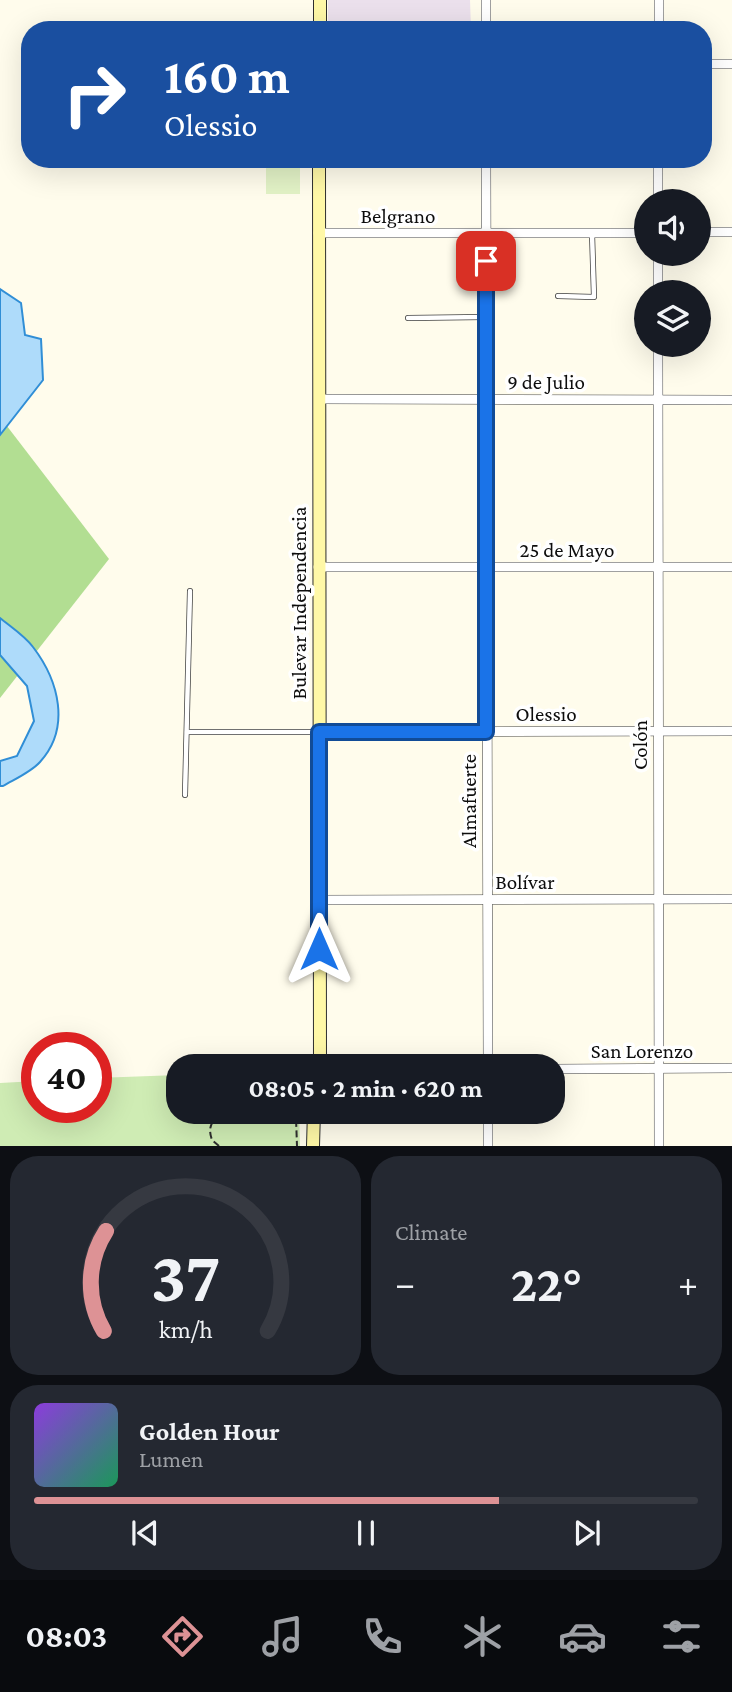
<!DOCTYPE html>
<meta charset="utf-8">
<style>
:root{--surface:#171b24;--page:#242831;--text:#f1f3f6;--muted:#9ea1a6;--line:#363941;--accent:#dd9295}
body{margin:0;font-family:"Crimson Pro",serif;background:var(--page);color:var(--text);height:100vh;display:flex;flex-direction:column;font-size:26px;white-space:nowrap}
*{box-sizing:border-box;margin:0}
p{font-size:23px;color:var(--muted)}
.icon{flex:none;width:38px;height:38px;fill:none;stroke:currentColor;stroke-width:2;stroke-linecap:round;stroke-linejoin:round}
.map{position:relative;height:1146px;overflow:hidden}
.side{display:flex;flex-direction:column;gap:10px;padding:10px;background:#0d0f14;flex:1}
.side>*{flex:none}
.hud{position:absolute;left:21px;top:21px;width:691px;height:147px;border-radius:28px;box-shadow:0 7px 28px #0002;background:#1a4fa0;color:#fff;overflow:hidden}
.tools{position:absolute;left:634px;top:189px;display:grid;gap:14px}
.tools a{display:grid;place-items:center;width:77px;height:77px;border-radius:50%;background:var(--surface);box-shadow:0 7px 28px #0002;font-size:35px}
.speed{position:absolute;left:21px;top:1032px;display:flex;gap:14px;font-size:35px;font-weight:700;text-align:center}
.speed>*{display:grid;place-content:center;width:91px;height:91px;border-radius:50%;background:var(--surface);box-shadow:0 7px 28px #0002;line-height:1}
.speed .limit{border:10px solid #d22;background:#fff;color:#111}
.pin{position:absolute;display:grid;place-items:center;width:60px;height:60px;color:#fff;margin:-30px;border-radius:14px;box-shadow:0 4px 10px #0006}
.me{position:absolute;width:77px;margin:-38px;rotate:0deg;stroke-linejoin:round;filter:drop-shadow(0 0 5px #0008)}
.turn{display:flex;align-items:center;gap:24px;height:147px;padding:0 28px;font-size:32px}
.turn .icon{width:91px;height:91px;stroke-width:2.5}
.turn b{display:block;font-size:49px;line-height:60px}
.big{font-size:52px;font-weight:700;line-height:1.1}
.side .widget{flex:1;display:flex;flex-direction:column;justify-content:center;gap:10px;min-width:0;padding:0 24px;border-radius:28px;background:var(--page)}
.side .dial{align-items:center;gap:0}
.dial svg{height:182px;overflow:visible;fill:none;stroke:var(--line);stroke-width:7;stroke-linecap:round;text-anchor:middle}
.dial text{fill:var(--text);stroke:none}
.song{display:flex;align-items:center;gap:21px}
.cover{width:84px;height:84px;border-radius:10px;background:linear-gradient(135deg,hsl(270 70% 55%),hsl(150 70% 35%))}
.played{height:7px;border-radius:4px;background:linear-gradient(90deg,var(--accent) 70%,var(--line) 70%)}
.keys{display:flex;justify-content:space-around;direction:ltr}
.heat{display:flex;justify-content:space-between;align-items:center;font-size:38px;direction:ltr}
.side .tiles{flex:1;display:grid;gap:10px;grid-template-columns:1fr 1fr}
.widget:last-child{grid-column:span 2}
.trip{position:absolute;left:166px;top:1054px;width:399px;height:70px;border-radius:28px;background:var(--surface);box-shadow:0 7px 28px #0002;font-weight:700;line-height:70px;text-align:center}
.tabs{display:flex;height:112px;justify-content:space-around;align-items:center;background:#090b0e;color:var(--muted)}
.tabs .icon{width:49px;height:49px}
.tabs .on{color:var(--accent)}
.tabs b{font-size:32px;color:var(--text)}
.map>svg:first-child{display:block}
.industrial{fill:#ebe0ec}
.green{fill:#cfecb4}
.forest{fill:#b2de92}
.pitch{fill:#e2f2c6}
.water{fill:#aedbfa;stroke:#308ed6;stroke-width:2}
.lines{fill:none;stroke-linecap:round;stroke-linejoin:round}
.lane-casing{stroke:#404040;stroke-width:6}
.street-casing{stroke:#404040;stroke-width:10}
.secondary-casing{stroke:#2f2f2f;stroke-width:14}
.path{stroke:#2f2f2f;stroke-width:2;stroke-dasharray:7 3.5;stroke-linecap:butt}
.lane{stroke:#fff;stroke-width:4.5}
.street{stroke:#fff;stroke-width:9}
.secondary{stroke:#fff8a7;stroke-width:12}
.route-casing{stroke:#114b97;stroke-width:18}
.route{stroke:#1a73e8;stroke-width:12}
.labels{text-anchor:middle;stroke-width:7;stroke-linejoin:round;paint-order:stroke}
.street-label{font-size:21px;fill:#0d0d0d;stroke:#fff}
</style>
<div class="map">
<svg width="732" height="1146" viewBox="0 0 732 1146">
<rect width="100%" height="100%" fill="#fffcec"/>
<polygon class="industrial" points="328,0 470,0 471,30 328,30"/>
<polygon class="green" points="178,1075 178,1111 299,1111 300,1146 0,1146 0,1083 37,1081 37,1108 96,1108 96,1078"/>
<polygon class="forest" points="0,417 109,559 0,698"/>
<rect class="pitch" x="266" y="159" width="34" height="35"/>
<g class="water">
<polygon points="0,289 21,303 25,335 41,339 43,380 0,435"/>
<path d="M0,618C11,627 25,636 33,647C59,681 71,728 40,762C31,772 15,779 3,786H0V761L17,756L34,721L27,686L0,655Z"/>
</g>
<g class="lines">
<g class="lane-casing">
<g id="lane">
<polyline points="558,296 594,297 592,233"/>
<polyline points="408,318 485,317"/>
<polyline points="187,732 318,732"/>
<polyline points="185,795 190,591"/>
</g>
</g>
<g class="street-casing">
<g id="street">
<polyline points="486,30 486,0"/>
<polyline points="659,30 659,0"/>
<polyline points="704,64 732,64"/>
<polyline points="486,159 488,1066"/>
<polyline points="658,201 658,159"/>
<polyline points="698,232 732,232"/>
<polyline points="318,233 646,233"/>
<polyline points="658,254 658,292"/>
<polyline points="658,345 659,1146"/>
<polyline points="319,399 732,400"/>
<polyline points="318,567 732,567"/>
<polyline points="319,732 732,731"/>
<polyline points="319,900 732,899"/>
<polyline points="553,1069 732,1068"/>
<polyline points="488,1146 488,1111"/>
</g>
</g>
<g class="secondary-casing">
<g id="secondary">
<polyline points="320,0 320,30"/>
<polyline points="319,159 320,1066"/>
<polyline points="313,1146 314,1111"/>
</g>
</g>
<g class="path">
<polyline points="291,1111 296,1118 297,1146"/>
<path d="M219,1146L212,1140C206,1123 215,1118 229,1111"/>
</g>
<use href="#lane" class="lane"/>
<use href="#street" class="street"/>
<use href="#secondary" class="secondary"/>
</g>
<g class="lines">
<g class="route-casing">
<polyline id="route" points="319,949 319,732 486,732 486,261"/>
</g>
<use href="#route" class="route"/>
</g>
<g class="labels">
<g class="street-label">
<text x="398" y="223">Belgrano</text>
<text x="546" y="389">9 de Julio</text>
<text x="567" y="557">25 de Mayo</text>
<text transform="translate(299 603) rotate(-90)" y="7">Bulevar Independencia</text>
<text x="546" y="721">Olessio</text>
<text transform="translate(640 745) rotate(-90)" y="7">Colón</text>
<text transform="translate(469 801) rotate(-90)" y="7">Almafuerte</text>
<text x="525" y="889">Bolívar</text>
<text x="642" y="1058">San Lorenzo</text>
</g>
</g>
</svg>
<div class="tools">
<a><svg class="icon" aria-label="sound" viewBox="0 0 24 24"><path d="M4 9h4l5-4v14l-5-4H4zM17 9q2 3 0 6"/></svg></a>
<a><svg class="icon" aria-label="layers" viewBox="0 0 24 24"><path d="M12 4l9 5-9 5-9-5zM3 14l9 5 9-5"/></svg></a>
</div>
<div class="speed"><div class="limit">40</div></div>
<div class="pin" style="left:486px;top:261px;background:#d93025"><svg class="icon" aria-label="arrive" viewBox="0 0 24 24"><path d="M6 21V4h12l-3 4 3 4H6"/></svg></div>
<svg class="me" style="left:319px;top:949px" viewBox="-20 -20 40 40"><path d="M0-17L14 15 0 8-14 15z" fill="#1a73e8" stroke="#fff" stroke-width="4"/></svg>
<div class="trip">08:05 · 2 min · 620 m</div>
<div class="hud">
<div class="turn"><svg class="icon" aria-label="right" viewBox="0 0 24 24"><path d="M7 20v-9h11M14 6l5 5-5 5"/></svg><div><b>160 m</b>Olessio</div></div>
</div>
</div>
<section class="side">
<div class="tiles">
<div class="widget dial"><svg viewBox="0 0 100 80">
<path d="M14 69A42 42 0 1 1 86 69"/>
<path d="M14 69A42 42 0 0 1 15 25" stroke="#dd9295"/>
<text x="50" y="56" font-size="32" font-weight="700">37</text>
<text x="50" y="72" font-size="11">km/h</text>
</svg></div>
<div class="widget"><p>Climate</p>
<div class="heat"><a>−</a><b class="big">22°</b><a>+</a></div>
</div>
<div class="widget">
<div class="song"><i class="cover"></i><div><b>Golden Hour</b><p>Lumen</p></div></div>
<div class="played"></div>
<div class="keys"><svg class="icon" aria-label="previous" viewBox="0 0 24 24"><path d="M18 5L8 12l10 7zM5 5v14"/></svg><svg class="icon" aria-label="pause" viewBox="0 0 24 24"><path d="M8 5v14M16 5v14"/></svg><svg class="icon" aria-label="next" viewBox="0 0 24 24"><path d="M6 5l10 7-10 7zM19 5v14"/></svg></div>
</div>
</div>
</section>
<nav class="tabs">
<b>08:03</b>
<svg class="icon on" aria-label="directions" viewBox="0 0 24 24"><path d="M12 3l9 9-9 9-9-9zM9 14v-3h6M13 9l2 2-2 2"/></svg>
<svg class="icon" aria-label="music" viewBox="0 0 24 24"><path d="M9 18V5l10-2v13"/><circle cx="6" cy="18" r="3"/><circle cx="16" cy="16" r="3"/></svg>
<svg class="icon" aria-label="phone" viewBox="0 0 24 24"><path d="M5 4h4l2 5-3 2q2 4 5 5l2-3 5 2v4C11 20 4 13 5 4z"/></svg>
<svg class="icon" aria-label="climate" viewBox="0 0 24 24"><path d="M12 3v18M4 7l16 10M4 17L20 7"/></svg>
<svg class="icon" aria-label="car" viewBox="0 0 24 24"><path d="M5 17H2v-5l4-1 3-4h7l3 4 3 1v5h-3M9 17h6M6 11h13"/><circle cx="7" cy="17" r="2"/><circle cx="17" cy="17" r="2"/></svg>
<svg class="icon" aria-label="filters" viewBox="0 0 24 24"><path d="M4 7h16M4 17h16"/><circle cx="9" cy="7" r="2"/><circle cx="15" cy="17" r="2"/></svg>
</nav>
